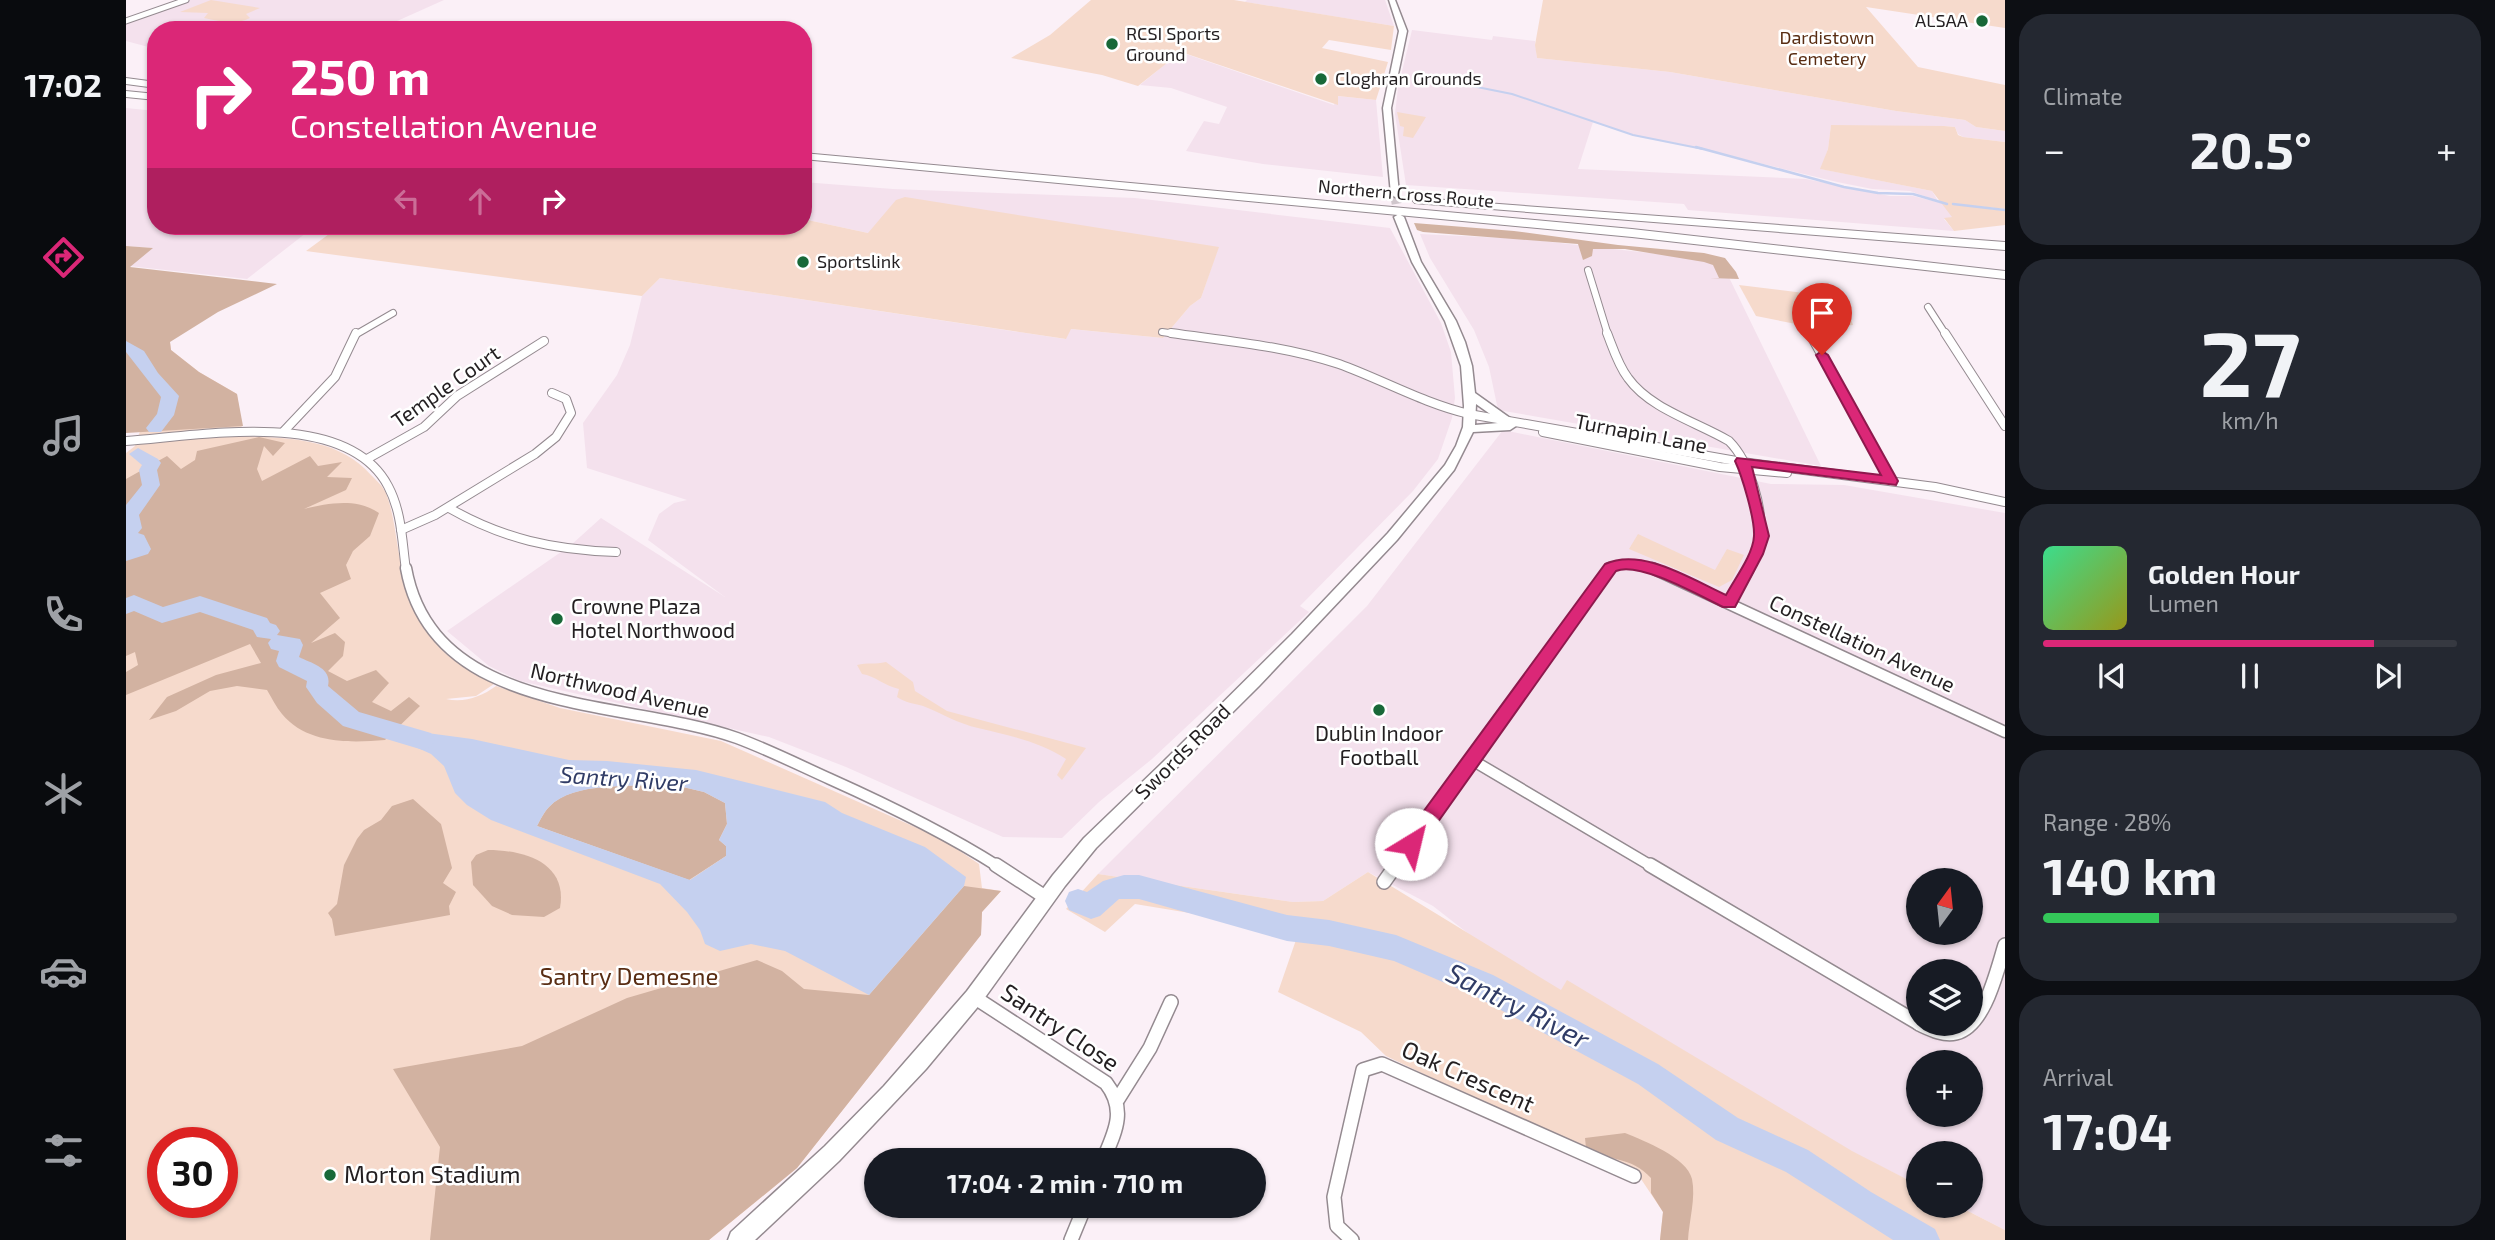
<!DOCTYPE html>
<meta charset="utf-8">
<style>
:root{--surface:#171b24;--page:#242831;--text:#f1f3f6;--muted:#9ea1a6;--line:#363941;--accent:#db2777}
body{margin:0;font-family:"Exo 2",sans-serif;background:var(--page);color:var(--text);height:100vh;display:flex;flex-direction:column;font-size:26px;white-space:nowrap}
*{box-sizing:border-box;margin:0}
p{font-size:23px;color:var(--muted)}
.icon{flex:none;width:38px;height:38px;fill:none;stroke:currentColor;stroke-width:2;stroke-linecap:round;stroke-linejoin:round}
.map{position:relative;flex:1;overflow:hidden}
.drawer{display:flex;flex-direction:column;gap:14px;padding:14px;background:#0d0f14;width:490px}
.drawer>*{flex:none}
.banner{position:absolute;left:21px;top:21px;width:665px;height:214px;border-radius:28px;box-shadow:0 2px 5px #0004;background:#db2777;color:#fff;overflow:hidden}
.needle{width:46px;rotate:15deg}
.buttons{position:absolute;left:1780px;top:868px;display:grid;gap:14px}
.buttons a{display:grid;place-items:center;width:77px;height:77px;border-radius:50%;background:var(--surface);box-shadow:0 2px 5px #0004;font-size:35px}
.speed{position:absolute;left:21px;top:1127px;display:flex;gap:14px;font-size:35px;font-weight:700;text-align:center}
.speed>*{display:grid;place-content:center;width:91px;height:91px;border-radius:50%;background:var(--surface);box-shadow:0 2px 5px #0004;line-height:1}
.speed .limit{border:10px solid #d22;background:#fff;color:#111}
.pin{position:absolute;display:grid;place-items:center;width:60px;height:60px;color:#fff;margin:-72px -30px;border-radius:50% 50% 50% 0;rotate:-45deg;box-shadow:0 0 7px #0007}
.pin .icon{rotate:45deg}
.me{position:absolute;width:77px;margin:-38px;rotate:36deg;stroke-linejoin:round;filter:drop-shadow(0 0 5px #0008)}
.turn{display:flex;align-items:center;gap:24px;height:147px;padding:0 28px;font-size:32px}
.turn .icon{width:91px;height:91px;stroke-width:2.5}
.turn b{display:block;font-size:49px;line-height:60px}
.lanes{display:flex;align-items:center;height:66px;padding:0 28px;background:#0003;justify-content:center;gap:35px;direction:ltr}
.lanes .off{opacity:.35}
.big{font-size:52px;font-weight:700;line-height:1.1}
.drawer .card{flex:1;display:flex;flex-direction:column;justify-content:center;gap:10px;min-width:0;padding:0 24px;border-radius:28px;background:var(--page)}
.drawer .dial{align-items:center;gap:0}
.dial b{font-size:91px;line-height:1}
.song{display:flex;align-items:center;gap:21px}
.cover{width:84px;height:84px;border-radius:10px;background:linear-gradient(135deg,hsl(150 70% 55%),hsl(60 70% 35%))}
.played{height:7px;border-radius:4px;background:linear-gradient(90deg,var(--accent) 80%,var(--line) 80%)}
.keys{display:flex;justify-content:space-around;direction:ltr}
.heat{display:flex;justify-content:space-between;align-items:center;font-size:38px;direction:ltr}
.charge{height:10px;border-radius:5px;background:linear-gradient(90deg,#34c759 28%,var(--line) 0)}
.trip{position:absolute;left:738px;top:1148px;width:402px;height:70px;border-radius:35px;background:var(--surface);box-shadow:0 2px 5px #0004;font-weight:700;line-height:70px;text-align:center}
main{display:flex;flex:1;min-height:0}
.dock{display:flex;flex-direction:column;width:126px;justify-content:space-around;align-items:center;background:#090b0e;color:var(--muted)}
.dock .icon{width:49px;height:49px}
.dock .current{color:var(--accent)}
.dock b{font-size:32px;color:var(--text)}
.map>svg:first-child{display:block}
.built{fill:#f4e1ed;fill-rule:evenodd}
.green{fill:#f6dacc;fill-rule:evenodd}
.forest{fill:#d2b2a1}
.water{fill:#c5d0ef;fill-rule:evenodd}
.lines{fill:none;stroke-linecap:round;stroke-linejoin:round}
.stream-far1{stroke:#c5d0ef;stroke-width:2}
.stream{stroke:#c5d0ef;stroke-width:2.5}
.river{fill:#c5d0ef;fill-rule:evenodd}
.secondary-tunnel{stroke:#d0c6cc;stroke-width:10;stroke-dasharray:10 4.5;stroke-linecap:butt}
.street-far4-casing{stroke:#948a90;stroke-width:7}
.street-far3-casing{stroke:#948a90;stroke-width:8}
.street-far2-casing{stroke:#948a90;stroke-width:10}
.street-far1-casing{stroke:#948a90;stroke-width:13}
.street-casing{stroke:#948a90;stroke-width:16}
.secondary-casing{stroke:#948a90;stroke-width:3}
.highway-casing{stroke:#948a90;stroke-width:2}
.street-far4{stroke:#fff;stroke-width:5}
.street-far3{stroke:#fff;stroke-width:6}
.street-far2{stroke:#fff;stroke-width:8}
.street-far1{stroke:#fff;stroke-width:10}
.street{stroke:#fff;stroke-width:13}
.secondary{fill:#fff;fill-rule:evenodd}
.highway{fill:#fff;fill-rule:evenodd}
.route{fill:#db2777;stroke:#8e194d;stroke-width:2}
.poi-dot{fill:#186838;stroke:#fff;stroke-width:2.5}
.labels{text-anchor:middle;stroke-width:5;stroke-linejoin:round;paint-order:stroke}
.far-poi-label{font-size:18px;fill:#231f21;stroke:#fff;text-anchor:start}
.far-park-label{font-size:18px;fill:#592d13;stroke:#fff}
.far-street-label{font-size:18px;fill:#231f21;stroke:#fff}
.street-label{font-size:21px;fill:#231f21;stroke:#fff}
.poi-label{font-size:21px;fill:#231f21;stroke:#fff;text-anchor:start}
.water-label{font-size:23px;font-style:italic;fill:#303c66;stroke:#fff}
.near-park-label{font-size:24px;fill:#592d13;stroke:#fff}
.near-street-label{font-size:24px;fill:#231f21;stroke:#fff}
.near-poi-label{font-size:24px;fill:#231f21;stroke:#fff;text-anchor:start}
.near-water-label{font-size:28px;font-style:italic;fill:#303c66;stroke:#fff}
</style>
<main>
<nav class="dock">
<b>17:02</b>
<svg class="icon current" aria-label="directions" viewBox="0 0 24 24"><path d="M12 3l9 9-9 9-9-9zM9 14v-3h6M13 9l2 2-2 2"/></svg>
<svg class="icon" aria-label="music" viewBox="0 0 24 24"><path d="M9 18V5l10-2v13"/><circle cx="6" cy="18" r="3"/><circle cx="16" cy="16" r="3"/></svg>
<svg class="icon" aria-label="phone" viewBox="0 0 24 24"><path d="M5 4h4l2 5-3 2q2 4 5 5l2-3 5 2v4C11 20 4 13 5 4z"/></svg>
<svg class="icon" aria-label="climate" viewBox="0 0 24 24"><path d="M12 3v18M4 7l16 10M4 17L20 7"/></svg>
<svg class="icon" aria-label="car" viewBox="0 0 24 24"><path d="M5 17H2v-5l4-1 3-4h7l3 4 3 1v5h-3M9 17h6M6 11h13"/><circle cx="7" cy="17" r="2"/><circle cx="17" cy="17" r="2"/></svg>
<svg class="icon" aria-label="filters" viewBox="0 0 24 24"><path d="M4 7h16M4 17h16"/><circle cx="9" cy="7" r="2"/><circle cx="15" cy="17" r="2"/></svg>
</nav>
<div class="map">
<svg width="1879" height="1240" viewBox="0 0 1879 1240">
<rect width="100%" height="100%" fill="#fbf0f7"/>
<g class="built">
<polygon points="60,0 318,0 251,30 30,30 30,49 0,41 0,21"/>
<polygon points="1121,0 1259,0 1268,26 1119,2"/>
<polygon points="1286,30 1366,40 1367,36 1409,41 1411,58 1544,72 1770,111 1839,120 1850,127 1879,131 1879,142 1837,137 1832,134 1829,127 1818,126 1705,126 1702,149 1695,169 1806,191 1812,201 1784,191 1746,189 1711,182 1555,144 1514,137 1467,122 1452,169 1680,179 1764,196 1787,196 1819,204 1827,217 1818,219 1828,231 1562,210 1558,204 1280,185 1269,114 1272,88"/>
<polygon points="1054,52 1208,105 1211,96 1250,100 1257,177 1137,164 1060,151 1078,121 1093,124 1101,107 1045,88 1014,85"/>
<polygon points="0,108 30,111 30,226 189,226 121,279 3,266 26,248 0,246"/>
<polygon points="677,182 767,189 1009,198 1264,228 1315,323 1325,352 1329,398 1326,418 1312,459 1287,491 1174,606 1183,612 1026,759 973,802 936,838 877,837 720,767 643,737 394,681 363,666 321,631 445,545 475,518 599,597 522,540 533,514 548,503 561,500 461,468 457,423 491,375 504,345 516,296 534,278 939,339 944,329 1037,338 1064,306 1075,298 1092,248 928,222 742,233 677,219"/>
<polygon points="1294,234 1398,239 1595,261 1695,466 1372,410 1363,367 1348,330 1304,258"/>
<path d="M1377,430L1645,484L1718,485L1879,513V1230L1832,1206H1844V1153H1792V1185L1436,1007L1307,906L1242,872L1197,901L1167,902L972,874L1241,606ZM1792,880H1844V933H1792ZM1792,971H1844V1024H1792ZM1792,1062H1844V1115H1792Z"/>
</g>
<g class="green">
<path d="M85,0L134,8L120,14L124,18C108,26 94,21 78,18L82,13L54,12Z"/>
<polygon points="965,0 1108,0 1268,26 1265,50 1203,40 1196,48 1262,62 1250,100 1212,96 1212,105 1055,52 1012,86 976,75 885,58 924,35"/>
<polygon points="1417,0 1879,0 1879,28 1740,7 1792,67 1879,85 1879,131 1850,127 1839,120 1770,111 1544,72 1411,58 1409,45"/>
<polygon points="1271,112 1300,117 1287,138 1277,136 1278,127 1274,126"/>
<polygon points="1705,125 1818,126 1829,127 1832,135 1837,137 1879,142 1879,209 1830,204 1879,211 1879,225 1828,231 1818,218 1826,217 1806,191 1694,169 1702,149"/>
<polygon points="779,197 1093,247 1075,298 1064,306 1037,338 945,329 940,339 534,278 516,296 180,251 214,226 677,226 677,219 742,233 770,200"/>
<polygon points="1613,285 1718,298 1727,325 1690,328 1630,316"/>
<path d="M44,342L45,350L73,372L111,394L117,436C162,438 213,438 245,475C251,481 259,488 261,496C267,512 269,531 272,548C278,584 285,612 308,641C323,661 347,672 368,684L350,696L320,699C338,703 355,697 370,686L434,708L595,741L816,839L853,864L856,888L875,891L856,912L855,934L671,1168L583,1240H0V453L9,446ZM37,1143H96V1202H37Z"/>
<polygon points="1512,534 1589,570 1601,549 1618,555 1606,580 1593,587 1503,549"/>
<path d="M760,662L787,682L789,691L821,711L960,748L936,780L931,775L940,759C915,742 881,735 852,728C833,724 815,713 797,706C787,703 780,703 771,697L773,689C759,686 749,676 736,674L731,665C741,662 749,665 760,662Z"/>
<polygon points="1242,872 1435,990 1441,980 1726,1151 1792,1185 1792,1206 1832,1206 1879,1230 1879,1240 1534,1240 1537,1212 1513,1176 1260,1056 1235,1032 1152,992 1171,937 1088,917 1009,904 979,932 940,909 972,874 1167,902 1197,901"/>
</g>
<g class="forest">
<polygon points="1288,223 1388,231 1492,245 1578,253 1599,258 1610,272 1613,279 1584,278 1593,278 1587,265 1578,262 1499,249 1467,249 1466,256 1457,260 1452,244 1297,232 1291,230"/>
<polygon points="0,246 27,248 4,267 151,284 92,312 44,342 45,350 73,372 111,394 117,426 0,433"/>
<path d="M133,437L159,443L147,456L138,446L131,469L136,481L184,456L192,466L216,462L201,477L226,478L220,490L178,509C203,503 231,498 253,513L244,536L227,551L220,565L225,579L194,593L214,618L185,643L209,633L219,642L217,656L202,671L221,681L250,670L263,683L246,702L265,711L283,697L294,706L259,740C223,743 181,744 156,714C150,707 146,698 141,690L111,686L84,691L50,711L23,720L41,697L90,675L135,663L124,644L0,695V672L12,665L9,652L0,656V479L41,456L55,469L69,460L71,451Z"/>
<path d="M540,783L578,792L599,803L601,824L593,840L600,846V856L563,880L411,826C414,820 418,812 423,807C448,780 506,789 540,783Z"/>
<polygon points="287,799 315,824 326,868 317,883 330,892 323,906 324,915 209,936 206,919 202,913 211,904 218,865 231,839 238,830 255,820 266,806"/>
<path d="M362,850C399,850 442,863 434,908L418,917L386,915L366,906L347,885L345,862L350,855Z"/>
<polygon points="838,886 875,891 856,912 855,935 671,1168 583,1240 304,1240 314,1147 267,1069 396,1046 501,998 631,960 656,971 678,989 743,995"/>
<path d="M1499,1133C1518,1141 1561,1157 1566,1179C1570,1198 1563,1221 1562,1240H1534L1537,1212L1525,1193V1178C1505,1156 1484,1162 1460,1148L1459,1138Z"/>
</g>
<path class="water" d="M279,730L346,739L443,760L481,761L570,770L699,802L716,813L799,847L840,877L838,886L743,995L659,951L625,944L594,951L579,944L574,930L561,912L534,884L365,820L341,805L329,793L318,766L305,754L272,739L271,733ZM540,783L578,792L599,803L601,824L593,840L600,846V856L564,880L411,826C414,820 418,812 423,807C449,780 506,789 540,783Z"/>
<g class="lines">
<polyline class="stream-far1" points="1331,83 1386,94 1507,135 1577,149"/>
<g class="stream">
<polyline points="1570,147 1718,187 1752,193 1787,194 1821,204"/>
<polyline points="1827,204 1879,210"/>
</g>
<g class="river">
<polygon points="0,341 18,351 32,373 53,396 48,415 35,432 23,432 20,428 31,414 35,397 0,352"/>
<polygon points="12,448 32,459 35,463 31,470 34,485 13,515 16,528 12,533 18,535 25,549 22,554 0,561 0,505 16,485 13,470 16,465 3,454"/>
<path d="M8,595L37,607L74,596L141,618L144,623L150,625L154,631L151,635L174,639L177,645L173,657C187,664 206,668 202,686L233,712L305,733L309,740L305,747L297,750L217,726L191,703L180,687L181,681L153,667L150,661L153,651L145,649L142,643L145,639L131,637L127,630L74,612L36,623L8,611L0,614V598Z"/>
<polygon points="998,875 1013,875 1161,915 1203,920 1270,935 1367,975 1532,1064 1612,1118 1682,1150 1745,1192 1809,1229 1814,1240 1767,1240 1660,1172 1590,1140 1512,1084 1347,995 1268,961 1203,946 1161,941 1013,899 993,899 974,916 965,919 943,910 939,901 943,892 952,889 961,892 977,881"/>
</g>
<polyline class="secondary-tunnel" points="1269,194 1273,217"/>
<g class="street-far4-casing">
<polyline id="street-far4" points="0,21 60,0"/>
</g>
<g class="street-far3-casing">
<g id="street-far3">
<polyline points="1462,270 1482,335"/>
<polyline points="1802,307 1820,335"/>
<polyline points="1036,332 1057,335"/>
<polyline points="229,335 267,313"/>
</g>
</g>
<g class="street-far2-casing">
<g id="street-far2">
<path d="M1045,333C1101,341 1159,346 1213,364C1257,380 1297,403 1343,414L1616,462L1809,487L1879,502"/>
<path d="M1481,333C1487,348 1492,365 1502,378C1524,409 1571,422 1603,441C1624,462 1638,510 1634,539C1633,551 1628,560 1622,570"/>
<polyline points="1819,333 1879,426"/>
<polyline points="1684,334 1765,481"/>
<polyline points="158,431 209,377 230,333"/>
<polyline points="1417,432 1594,467 1661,473"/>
<path d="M0,441C73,436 220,407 262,486C276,512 276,542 280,570"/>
<polyline points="241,459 298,427 331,396 418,341"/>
<path d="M323,508C377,539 428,550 490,552"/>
<polyline points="275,530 309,515 409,454 430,437 445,413 440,399 426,393"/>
<path d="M1482,570C1497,560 1515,565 1531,570"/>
</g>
</g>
<g class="street-far1-casing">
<g id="street-far1">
<path d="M280,568C307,718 503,699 611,738C643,750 673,765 704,779C762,805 818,832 873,867"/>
<polyline points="1526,568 1879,732"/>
<polyline points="1603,603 1623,568"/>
<polyline points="1346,760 1527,867"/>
<polyline points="1269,867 1484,568"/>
</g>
</g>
<g class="street-casing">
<g id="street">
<polyline points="870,865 919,897"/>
<polyline points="1524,865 1792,1023"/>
<polyline points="1258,882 1270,865"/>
<path d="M848,997L980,1083C1001,1110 989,1132 977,1160"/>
<path d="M1793,1024C1804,1029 1817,1036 1830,1033C1859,1026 1871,970 1879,945"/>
<polyline points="992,1099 1024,1048 1045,1002"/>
<polyline points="945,1240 959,1206"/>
<polyline points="1226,1240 1211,1226 1208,1197 1237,1070 1256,1064 1508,1176"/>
</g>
</g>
<g class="secondary-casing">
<g id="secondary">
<polygon points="1263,0 1269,0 1281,31 1265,108 1273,194 1269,197 1265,194 1257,108 1273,31"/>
<polygon points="1273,214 1278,217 1295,262 1330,321 1339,342 1346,366 1349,393 1384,418 1378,422 1374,421 1350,404 1349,425 1384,422 1390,426 1384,430 1347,432 1328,470 1271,540 1133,686 970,848 939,886 855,1003 800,1069 713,1161 629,1240 602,1240 605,1232 699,1146 758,1086 841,991 927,875 958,838 1035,764 1166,634 1262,533 1319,465 1330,446 1337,427 1338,406 1335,366 1319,321 1286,262 1268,217"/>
</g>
</g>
<g class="highway-casing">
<g id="highway">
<polygon points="0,78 30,82 30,88 0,84"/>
<polygon points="0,91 30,94 30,100 0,97"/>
<polygon points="677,153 1506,229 1879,271 1879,279 1506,237 677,159"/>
<polygon points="1293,198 1879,242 1879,250 1289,203 1287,201"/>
</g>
</g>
<use href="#street-far4" class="street-far4"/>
<use href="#street-far3" class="street-far3"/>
<use href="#street-far2" class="street-far2"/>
<use href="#street-far1" class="street-far1"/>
<use href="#street" class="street"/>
<use href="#secondary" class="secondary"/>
<use href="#highway" class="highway"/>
</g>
<path class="route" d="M1696,351L1702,355L1772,481L1770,485L1626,467L1643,536L1637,554L1609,607H1597C1574,596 1513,561 1490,571L1292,850L1285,853L1278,850L1275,844L1278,838L1479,564C1516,547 1565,579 1600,595C1609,578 1627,555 1628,536C1629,519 1616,476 1609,461L1611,458L1755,475L1690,355Z"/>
<g class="poi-dot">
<circle cx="1856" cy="21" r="7"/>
<circle cx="986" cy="44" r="7"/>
<circle cx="1195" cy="79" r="7"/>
<circle cx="677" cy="262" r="7"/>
<circle cx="431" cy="619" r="7"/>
<circle cx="1253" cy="710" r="7"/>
<circle cx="204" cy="1175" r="7"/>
</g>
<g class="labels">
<g class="far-poi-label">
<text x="1842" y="27" text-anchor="end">ALSAA</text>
<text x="1000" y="40">RCSI Sports<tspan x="1000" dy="21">Ground</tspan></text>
<text x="1209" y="85">Cloghran Grounds</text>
<text x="691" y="268">Sportslink</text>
</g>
<g class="far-park-label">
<text x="1701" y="44">Dardistown<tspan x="1701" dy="21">Cemetery</tspan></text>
</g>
<g class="far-street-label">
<text transform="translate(1280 194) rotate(5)" y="6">Northern Cross Route</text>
</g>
<g class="street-label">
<text transform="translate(320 387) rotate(-35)" y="7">Temple Court</text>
<text transform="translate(1515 434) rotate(11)" y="7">Turnapin Lane</text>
<text transform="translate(1736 644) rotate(25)" y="7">Constellation Avenue</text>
<text transform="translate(494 691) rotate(13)" y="7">Northwood Avenue</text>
<text transform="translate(1057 752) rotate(-45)" y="7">Swords Road</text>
</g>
<g class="poi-label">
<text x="445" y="614">Crowne Plaza<tspan x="445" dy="24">Hotel Northwood</tspan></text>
<text x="1253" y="741" text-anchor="middle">Dublin Indoor<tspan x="1253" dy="24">Football</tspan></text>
</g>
<g class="water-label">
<text transform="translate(498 779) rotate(4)" y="8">Santry River</text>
</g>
<g class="near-park-label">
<text x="503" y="985">Santry Demesne</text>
</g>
<g class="near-street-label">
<text transform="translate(934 1028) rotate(34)" y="8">Santry Close</text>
<text transform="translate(1342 1077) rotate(24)" y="8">Oak Crescent</text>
</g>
<g class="near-poi-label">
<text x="218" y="1183">Morton Stadium</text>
</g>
<g class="near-water-label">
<text transform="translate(1392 1006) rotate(27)" y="10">Santry River</text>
</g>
</g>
</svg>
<div class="buttons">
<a><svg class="needle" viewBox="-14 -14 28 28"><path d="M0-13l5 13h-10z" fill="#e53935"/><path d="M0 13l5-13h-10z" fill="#9ea1a6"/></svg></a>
<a><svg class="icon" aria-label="layers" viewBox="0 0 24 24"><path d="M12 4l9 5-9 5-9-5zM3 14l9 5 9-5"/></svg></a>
<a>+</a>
<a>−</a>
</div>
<div class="speed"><div class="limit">30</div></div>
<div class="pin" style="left:1696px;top:355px;background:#d93025"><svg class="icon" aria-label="arrive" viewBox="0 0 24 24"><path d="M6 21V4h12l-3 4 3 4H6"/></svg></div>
<svg class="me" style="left:1285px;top:844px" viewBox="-20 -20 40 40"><circle r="19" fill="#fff"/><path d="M0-13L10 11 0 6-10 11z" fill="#db2777"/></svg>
<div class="trip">17:04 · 2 min · 710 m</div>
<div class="banner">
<div class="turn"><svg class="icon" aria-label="right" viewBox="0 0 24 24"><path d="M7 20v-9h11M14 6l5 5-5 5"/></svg><div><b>250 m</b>Constellation Avenue</div></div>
<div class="lanes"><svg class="icon off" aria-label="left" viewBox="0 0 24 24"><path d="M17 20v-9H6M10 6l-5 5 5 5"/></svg><svg class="icon off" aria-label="ahead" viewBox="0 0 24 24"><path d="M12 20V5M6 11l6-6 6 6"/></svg><svg class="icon" aria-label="right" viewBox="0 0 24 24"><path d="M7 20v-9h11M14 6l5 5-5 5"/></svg></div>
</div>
</div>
<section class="drawer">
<div class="card"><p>Climate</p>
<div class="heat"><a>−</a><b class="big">20.5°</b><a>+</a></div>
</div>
<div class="card dial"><b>27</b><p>km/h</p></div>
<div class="card">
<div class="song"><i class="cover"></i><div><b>Golden Hour</b><p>Lumen</p></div></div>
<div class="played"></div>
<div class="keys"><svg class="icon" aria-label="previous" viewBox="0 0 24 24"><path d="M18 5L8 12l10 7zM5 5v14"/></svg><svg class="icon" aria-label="pause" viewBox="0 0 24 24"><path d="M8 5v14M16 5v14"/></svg><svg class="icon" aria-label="next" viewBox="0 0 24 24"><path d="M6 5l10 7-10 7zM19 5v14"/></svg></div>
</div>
<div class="card"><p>Range · 28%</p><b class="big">140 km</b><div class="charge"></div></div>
<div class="card"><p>Arrival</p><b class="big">17:04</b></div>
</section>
</main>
